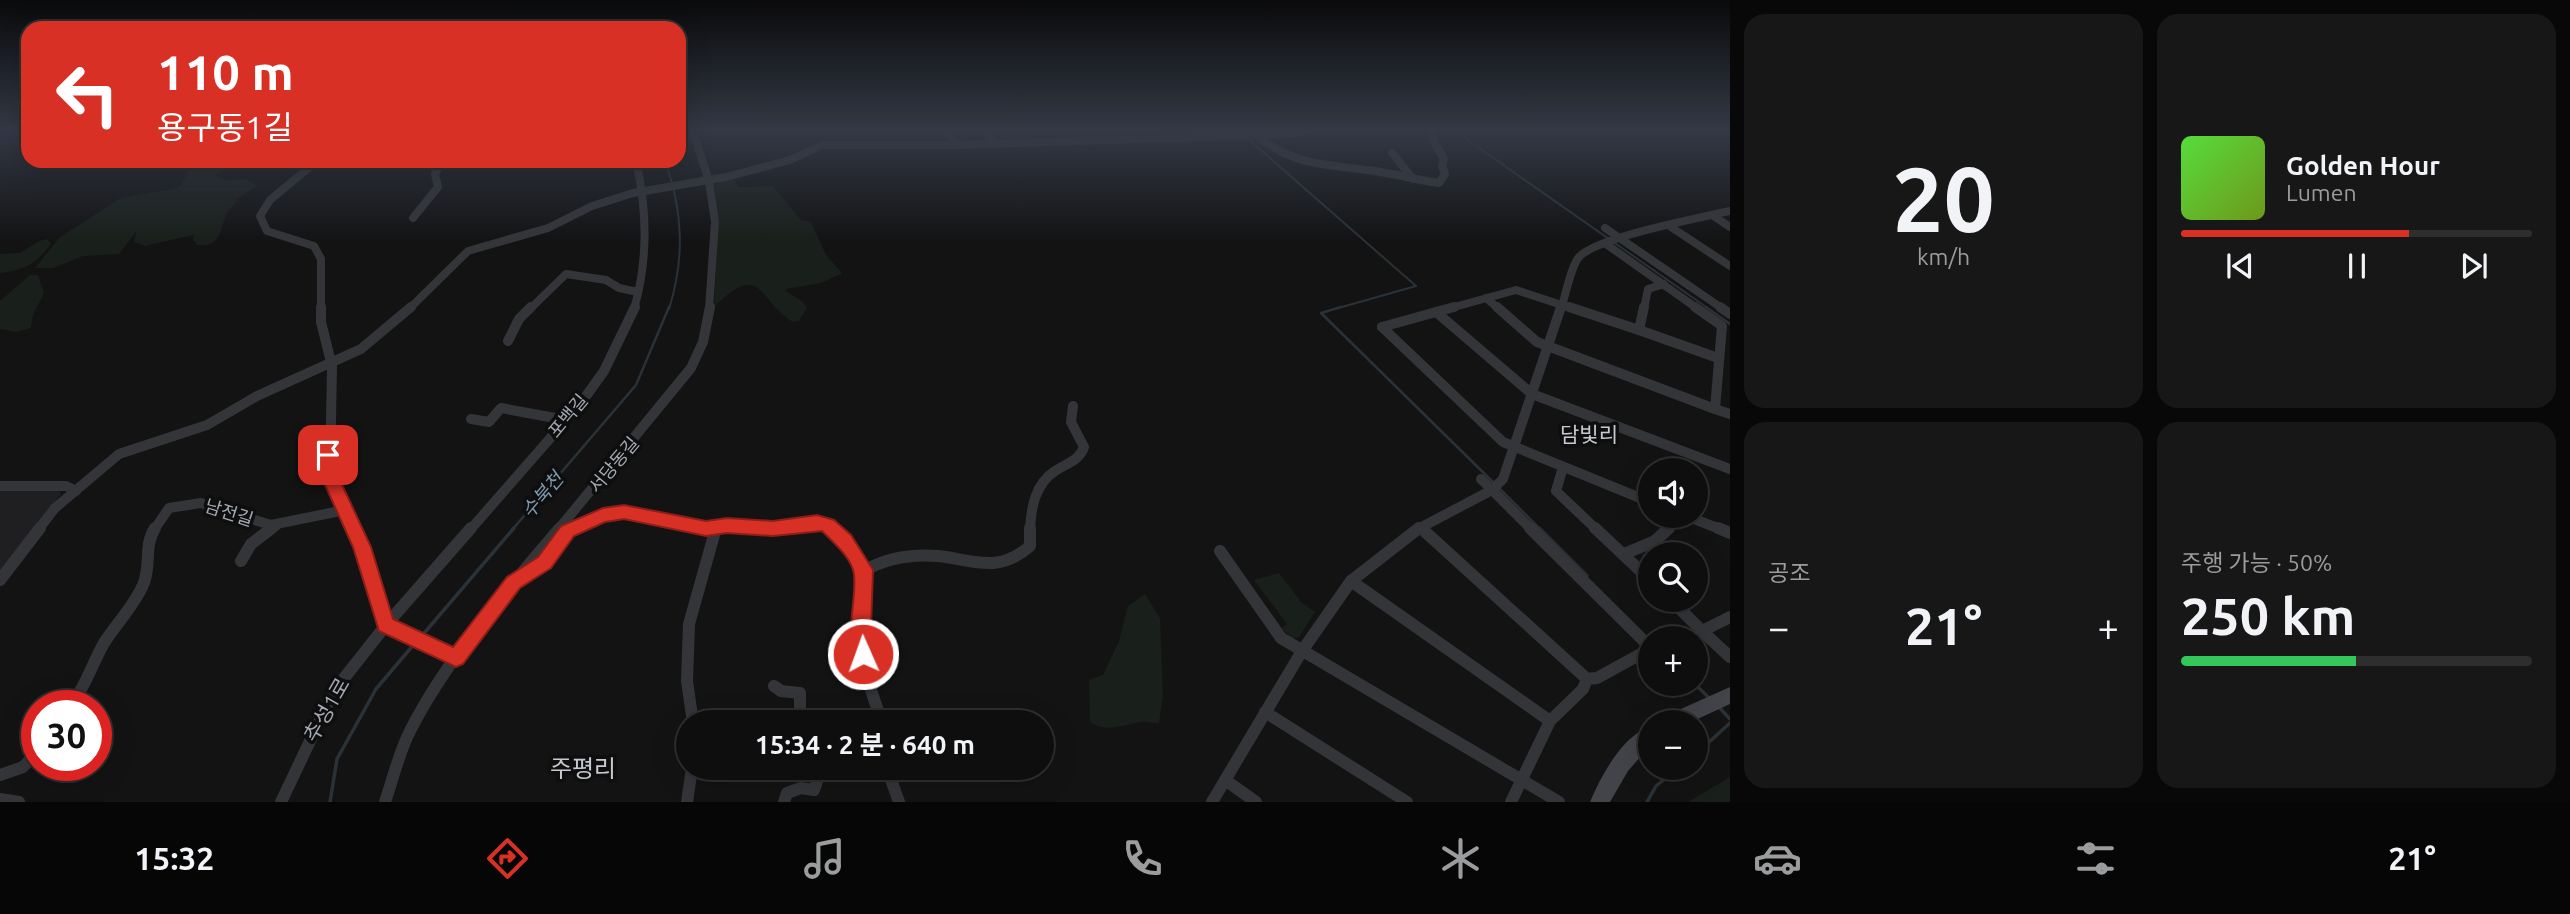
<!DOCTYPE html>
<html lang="ko">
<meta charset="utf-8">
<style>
:root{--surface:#0e0e0f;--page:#171718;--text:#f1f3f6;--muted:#9b9c9e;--line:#2e2e2f;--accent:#d93025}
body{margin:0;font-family:Ubuntu,"Noto Sans KR",sans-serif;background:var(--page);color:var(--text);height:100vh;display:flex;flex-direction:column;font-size:26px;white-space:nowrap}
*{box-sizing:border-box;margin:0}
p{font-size:23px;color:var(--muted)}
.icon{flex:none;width:38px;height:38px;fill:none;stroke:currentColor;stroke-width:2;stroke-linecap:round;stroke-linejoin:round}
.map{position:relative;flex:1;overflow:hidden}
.sheet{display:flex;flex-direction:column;gap:14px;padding:14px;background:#080808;width:840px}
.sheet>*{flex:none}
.hud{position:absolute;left:21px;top:21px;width:665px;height:147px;border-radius:21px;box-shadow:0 7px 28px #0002,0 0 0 2px var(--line);background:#d93025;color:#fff;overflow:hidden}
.fabs{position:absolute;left:1638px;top:458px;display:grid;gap:14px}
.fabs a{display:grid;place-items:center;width:70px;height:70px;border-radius:50%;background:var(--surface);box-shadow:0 7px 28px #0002,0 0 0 2px var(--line);font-size:35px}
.speed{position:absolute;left:21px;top:690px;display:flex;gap:14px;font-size:35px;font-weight:700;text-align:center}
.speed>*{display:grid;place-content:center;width:91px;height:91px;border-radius:50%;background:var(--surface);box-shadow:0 7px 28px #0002,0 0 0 2px var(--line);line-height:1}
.speed .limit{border:10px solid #d22;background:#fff;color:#111}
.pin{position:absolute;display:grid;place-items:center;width:60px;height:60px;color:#fff;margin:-30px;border-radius:14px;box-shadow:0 4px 10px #0006}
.me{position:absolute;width:77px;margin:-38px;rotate:358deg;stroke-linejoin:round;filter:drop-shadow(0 0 5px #0008)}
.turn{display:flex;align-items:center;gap:24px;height:147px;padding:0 21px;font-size:32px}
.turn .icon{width:91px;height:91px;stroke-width:2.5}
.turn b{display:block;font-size:49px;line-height:60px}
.big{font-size:52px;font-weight:700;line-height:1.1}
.sheet .widget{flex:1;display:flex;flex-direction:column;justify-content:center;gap:10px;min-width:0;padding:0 24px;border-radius:21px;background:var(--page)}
.sheet .dial{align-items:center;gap:0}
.dial b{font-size:91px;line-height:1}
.song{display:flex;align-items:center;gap:21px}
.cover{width:84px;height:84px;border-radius:10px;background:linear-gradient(135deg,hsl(110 70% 55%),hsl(80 70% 35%))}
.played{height:7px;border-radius:4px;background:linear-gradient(90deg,var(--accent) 65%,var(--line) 65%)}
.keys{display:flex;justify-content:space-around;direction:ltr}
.heat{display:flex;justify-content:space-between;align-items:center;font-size:38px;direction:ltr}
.charge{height:10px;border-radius:5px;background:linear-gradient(90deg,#34c759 50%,var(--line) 0)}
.sheet .tiles{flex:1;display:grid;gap:14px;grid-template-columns:repeat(2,1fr)}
.trip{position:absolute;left:676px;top:710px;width:378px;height:70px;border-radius:35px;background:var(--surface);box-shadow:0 7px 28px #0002,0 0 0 2px var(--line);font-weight:700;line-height:70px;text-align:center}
.tab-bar{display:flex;height:112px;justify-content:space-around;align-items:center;background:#060606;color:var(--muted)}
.tab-bar .icon{width:49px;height:49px}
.tab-bar .active{color:var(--accent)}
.tab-bar b{font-size:32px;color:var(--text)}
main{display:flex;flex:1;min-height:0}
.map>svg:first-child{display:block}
.built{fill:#1f1f21}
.green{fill:#191f1a}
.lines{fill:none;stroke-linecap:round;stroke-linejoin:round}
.stream-far2{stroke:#2a3237;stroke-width:2}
.stream-far1{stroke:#2a3237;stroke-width:2.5}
.stream{stroke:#2a3237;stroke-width:3.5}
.street-far2{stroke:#343539;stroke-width:8}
.street-far1{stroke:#343539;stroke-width:10}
.street{stroke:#343539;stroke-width:12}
.secondary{fill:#424449;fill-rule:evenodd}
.route{fill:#d93025;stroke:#8d1f18;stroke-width:2}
.labels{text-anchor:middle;stroke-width:7;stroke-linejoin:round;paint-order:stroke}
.street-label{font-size:18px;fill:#a5abb4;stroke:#0e0e0f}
.water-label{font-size:19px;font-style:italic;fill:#7e9bae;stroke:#0e0e0f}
.quarter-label{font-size:21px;fill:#c6cad0;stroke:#0e0e0f}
.near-street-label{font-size:21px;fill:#a5abb4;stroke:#0e0e0f}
.near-quarter-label{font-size:24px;fill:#c6cad0;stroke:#0e0e0f}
</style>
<main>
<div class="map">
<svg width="1730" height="802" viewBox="0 0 1730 802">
<rect width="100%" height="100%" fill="#131314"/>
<polygon class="built" points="0,488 59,489 61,494 0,571"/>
<g class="green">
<path d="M195,164L225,167L216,176L225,180L246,179L257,186L237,199C235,206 230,207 227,213C219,230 222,248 197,245L193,240L194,235L145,246L134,242L136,232L119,254L83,256L53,268H35L59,238L122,197L176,189C186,182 186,171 195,164Z"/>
<path d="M733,177L739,187L773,186L801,220L811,222L826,255L841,272V274L821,283L786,289V291L802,301L807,308L799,321L793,322C758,302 763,259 714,307L718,219L714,184Z"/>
<path d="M47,239L51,243C39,263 22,271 0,273V254L20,253L39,241Z"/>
<polygon points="30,275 38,275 44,293 33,315 31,328 16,332 0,329 0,301"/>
<polygon points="1279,573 1302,603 1315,612 1299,637 1292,639 1282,628 1287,624 1254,580"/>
<path d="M1145,594L1160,618L1163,696L1159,723C1153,723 1147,721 1141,722C1124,724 1107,734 1090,722L1089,680L1103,675L1119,641L1128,606Z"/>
<polygon points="1730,777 1730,802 1688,802"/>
</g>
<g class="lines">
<g class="stream-far2">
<polyline points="1452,129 1709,309"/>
<polyline points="1247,138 1416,286 1335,309"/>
<path d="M665,161C683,211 685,258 669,309"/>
</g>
<g class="stream-far1">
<polyline points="1341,307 1321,313 1495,484"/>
<polyline points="1706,307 1730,324"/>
<polyline points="1500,489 1541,530"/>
<polyline points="512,530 636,385 669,307"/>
</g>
<g class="stream">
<polyline points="1539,528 1587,576"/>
<polyline points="420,638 514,528"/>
<polyline points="1695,684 1710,699"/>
<polyline points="1718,706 1730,719"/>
<polyline points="1696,754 1730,723"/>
<polyline points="330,802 337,759 376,689 415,643"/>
<polyline points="1647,802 1656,786 1678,768"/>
</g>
<g class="street-far2">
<polyline points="692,129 709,181 715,222 709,309"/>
<polyline points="947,129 955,145"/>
<polyline points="986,129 993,144"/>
<path d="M1253,132C1292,167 1326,164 1375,171C1396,174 1417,180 1439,183L1445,174L1442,166L1444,159L1432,138V129"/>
<polyline points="1392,153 1413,179"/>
<polyline points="317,161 270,200 260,216 267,231 314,246 321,259 321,309"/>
<polyline points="1712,215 1730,227"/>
<polyline points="413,218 438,187 435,174 442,161"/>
<polyline points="1671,227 1730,266"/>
<polyline points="1605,228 1723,309"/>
<polyline points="1606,244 1698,309"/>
<polyline points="1486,298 1499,309"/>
<polyline points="409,309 468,251 548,228 592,206 633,193 726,177 790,160 822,145 955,145 1292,134 1313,129"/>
<polyline points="530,309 566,274 606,280 619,288 638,292"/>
<path d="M634,309C648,261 647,209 636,161"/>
<polyline points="1447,309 1516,290 1574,309"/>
<path d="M1561,309C1565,297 1571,266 1579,257C1597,237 1700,218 1730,211"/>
<polyline points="1644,309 1648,289 1664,284"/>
</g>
<g class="street-far1">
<polyline points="321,307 321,322 332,366 330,476 354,530"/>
<polyline points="1497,307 1537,342 1715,409 1722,326 1695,307"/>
<polyline points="1569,307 1639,330 1644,307"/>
<polyline points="1720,307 1730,314"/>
<polyline points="1436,312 1532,394 1730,469"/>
<polyline points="1382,327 1454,307"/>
<polyline points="1382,327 1503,442 1650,502"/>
<polyline points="1639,330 1718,358"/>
<polyline points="508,341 519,319 531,307"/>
<polyline points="1715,409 1730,414"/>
<polyline points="471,419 489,422 501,408 566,420"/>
<polyline points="1563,467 1556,491 1597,530"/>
<polyline points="1481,479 1532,530"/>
<polyline points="0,486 66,486 76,491"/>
<polyline points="1687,516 1722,530"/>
<polyline points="1420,527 1423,530"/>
<polyline points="38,530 55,508 119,454 207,425 257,396 361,349 411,307"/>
<polyline points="154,530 169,508 201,503 271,525 345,510"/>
<polyline points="269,530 276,526"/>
<polyline points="470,530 581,403 604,371 635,307"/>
<polyline points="558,530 691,368 703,342 710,307"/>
<polyline points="570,530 603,515 624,512 706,528 727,525 773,528 817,523 833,530"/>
<polyline points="715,530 716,527"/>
<path d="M1030,530C1031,508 1035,484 1055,471C1067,463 1079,461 1084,447L1071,422L1073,406"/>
<polyline points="1416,530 1492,490 1503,479 1561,307"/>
<polyline points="1667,530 1676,516"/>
</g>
<g class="street">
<polyline points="354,528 386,625 456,658"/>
<path d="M829,528L836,531L864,571C886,558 912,554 938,556C974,560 998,574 1030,546V528"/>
<polyline points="1421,528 1587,679"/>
<polyline points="1530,528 1650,647"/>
<polyline points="1595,528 1650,580"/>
<polyline points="1718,528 1730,533"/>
<polyline points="1220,551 1281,638 1559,802"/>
<polyline points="1624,554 1655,541 1669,528"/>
<polyline points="241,561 251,544 272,528"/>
<polyline points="864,571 862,649 866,675 882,723"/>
<polyline points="521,577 545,562 568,531 574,528"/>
<polyline points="0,580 40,528"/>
<polyline points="1351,581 1550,721"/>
<polyline points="1671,600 1702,631 1730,617"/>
<polyline points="1702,631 1730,657"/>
<polyline points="774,686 781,691 800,693 800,723"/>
<path d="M71,705C86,686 92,664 104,643C116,624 134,606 143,585C152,565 143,547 155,528"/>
<polyline points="1265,712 1407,802"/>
<polyline points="693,723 687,681 689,624 716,528"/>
<polyline points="887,768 899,802"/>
<polyline points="0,775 23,767 37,752"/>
<polyline points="1225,780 1256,802"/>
<polyline points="0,799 19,802"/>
<polyline points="281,802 330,699 345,677 386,625 471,528"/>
<path d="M385,802C393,779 399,752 410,731C447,658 507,590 560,528"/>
<polyline points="687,802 692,768"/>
<polyline points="784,802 787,793 801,788 814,790 817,781 812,768"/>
<polyline points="1212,802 1302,651 1351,581 1419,528"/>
<polyline points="1511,802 1550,721 1583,689 1587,679 1597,678 1650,649"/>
</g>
<g class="secondary">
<polygon points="1730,687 1730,704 1689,723 1660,723 1663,717"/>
<path d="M1650,726V746L1628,771L1610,802H1590C1602,774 1621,738 1650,726Z"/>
</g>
</g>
<linearGradient id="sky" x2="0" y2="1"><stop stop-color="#0a0a0b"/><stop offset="0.54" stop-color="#333945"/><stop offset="1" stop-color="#333945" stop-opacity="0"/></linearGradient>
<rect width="1730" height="241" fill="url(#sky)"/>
<path class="route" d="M328,449L334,450L338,476L371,547L393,619L453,647L507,577L538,557L561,526L603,508L624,505L706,521L727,518L773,521L817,515L834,520L851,535L873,570L871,627L873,654L870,661L863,663L856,661C844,634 857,602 854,574C852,558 833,542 822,531L773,536L727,533L706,536L624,519L605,522L574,536L551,568L520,588L463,664L456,667L379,631L353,547L321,476L320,455L322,450Z"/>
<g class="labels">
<g class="street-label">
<text transform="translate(568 416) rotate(-50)" y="6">포백길</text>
<text transform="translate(614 465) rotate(-50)" y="6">서당동길</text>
<text transform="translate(229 513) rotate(18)" y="6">남전길</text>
</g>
<g class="water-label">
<text transform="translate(542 495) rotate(-50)" y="7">수북천</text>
</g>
<g class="quarter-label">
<text x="1589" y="442">담빛리</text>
</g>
<g class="near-street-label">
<text transform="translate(327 710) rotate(-60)" y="7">추성1로</text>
</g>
<g class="near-quarter-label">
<text x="583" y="777">주평리</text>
</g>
</g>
</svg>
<div class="fabs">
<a><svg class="icon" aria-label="sound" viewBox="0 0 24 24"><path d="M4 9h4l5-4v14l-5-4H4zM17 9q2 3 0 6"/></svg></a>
<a><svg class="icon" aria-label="search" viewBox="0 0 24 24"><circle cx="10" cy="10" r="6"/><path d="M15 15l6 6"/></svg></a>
<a>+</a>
<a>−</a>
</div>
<div class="speed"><div class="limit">30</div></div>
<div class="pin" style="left:328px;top:455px;background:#d93025"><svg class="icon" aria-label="arrive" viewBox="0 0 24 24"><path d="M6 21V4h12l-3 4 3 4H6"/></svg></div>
<svg class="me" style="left:863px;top:654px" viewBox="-20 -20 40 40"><circle r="17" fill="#d93025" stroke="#fff" stroke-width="3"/><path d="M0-11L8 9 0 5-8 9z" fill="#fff"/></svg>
<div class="trip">15:34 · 2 분 · 640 m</div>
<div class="hud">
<div class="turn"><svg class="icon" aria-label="left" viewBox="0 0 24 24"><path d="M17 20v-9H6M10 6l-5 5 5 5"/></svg><div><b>110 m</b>용구동1길</div></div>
</div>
</div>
<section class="sheet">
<div class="tiles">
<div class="widget dial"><b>20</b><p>km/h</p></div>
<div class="widget">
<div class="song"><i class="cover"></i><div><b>Golden Hour</b><p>Lumen</p></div></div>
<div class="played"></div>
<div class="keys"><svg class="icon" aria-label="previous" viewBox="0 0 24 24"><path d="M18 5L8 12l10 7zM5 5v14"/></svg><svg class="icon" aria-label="pause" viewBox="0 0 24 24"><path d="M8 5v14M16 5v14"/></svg><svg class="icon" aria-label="next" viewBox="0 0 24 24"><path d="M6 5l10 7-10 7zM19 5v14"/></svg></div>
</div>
<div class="widget"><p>공조</p>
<div class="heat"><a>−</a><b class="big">21°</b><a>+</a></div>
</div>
<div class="widget"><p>주행 가능 · 50%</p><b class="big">250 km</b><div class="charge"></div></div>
</div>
</section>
</main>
<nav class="tab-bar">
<b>15:32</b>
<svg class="icon active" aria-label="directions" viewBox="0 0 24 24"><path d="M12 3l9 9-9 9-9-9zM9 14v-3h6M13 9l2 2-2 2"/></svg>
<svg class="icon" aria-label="music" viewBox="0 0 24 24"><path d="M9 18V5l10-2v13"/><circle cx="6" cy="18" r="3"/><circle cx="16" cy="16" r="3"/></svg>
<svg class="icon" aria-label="phone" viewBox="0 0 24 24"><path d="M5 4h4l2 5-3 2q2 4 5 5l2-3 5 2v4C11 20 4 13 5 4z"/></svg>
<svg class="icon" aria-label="climate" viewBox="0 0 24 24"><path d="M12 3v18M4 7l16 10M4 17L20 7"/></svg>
<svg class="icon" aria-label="car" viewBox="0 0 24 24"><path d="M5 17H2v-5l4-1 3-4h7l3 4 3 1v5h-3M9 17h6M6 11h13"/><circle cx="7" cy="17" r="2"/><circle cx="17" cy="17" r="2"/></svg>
<svg class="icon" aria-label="filters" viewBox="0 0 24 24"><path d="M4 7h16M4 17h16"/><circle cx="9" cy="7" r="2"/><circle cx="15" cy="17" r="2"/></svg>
<b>21°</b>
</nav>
